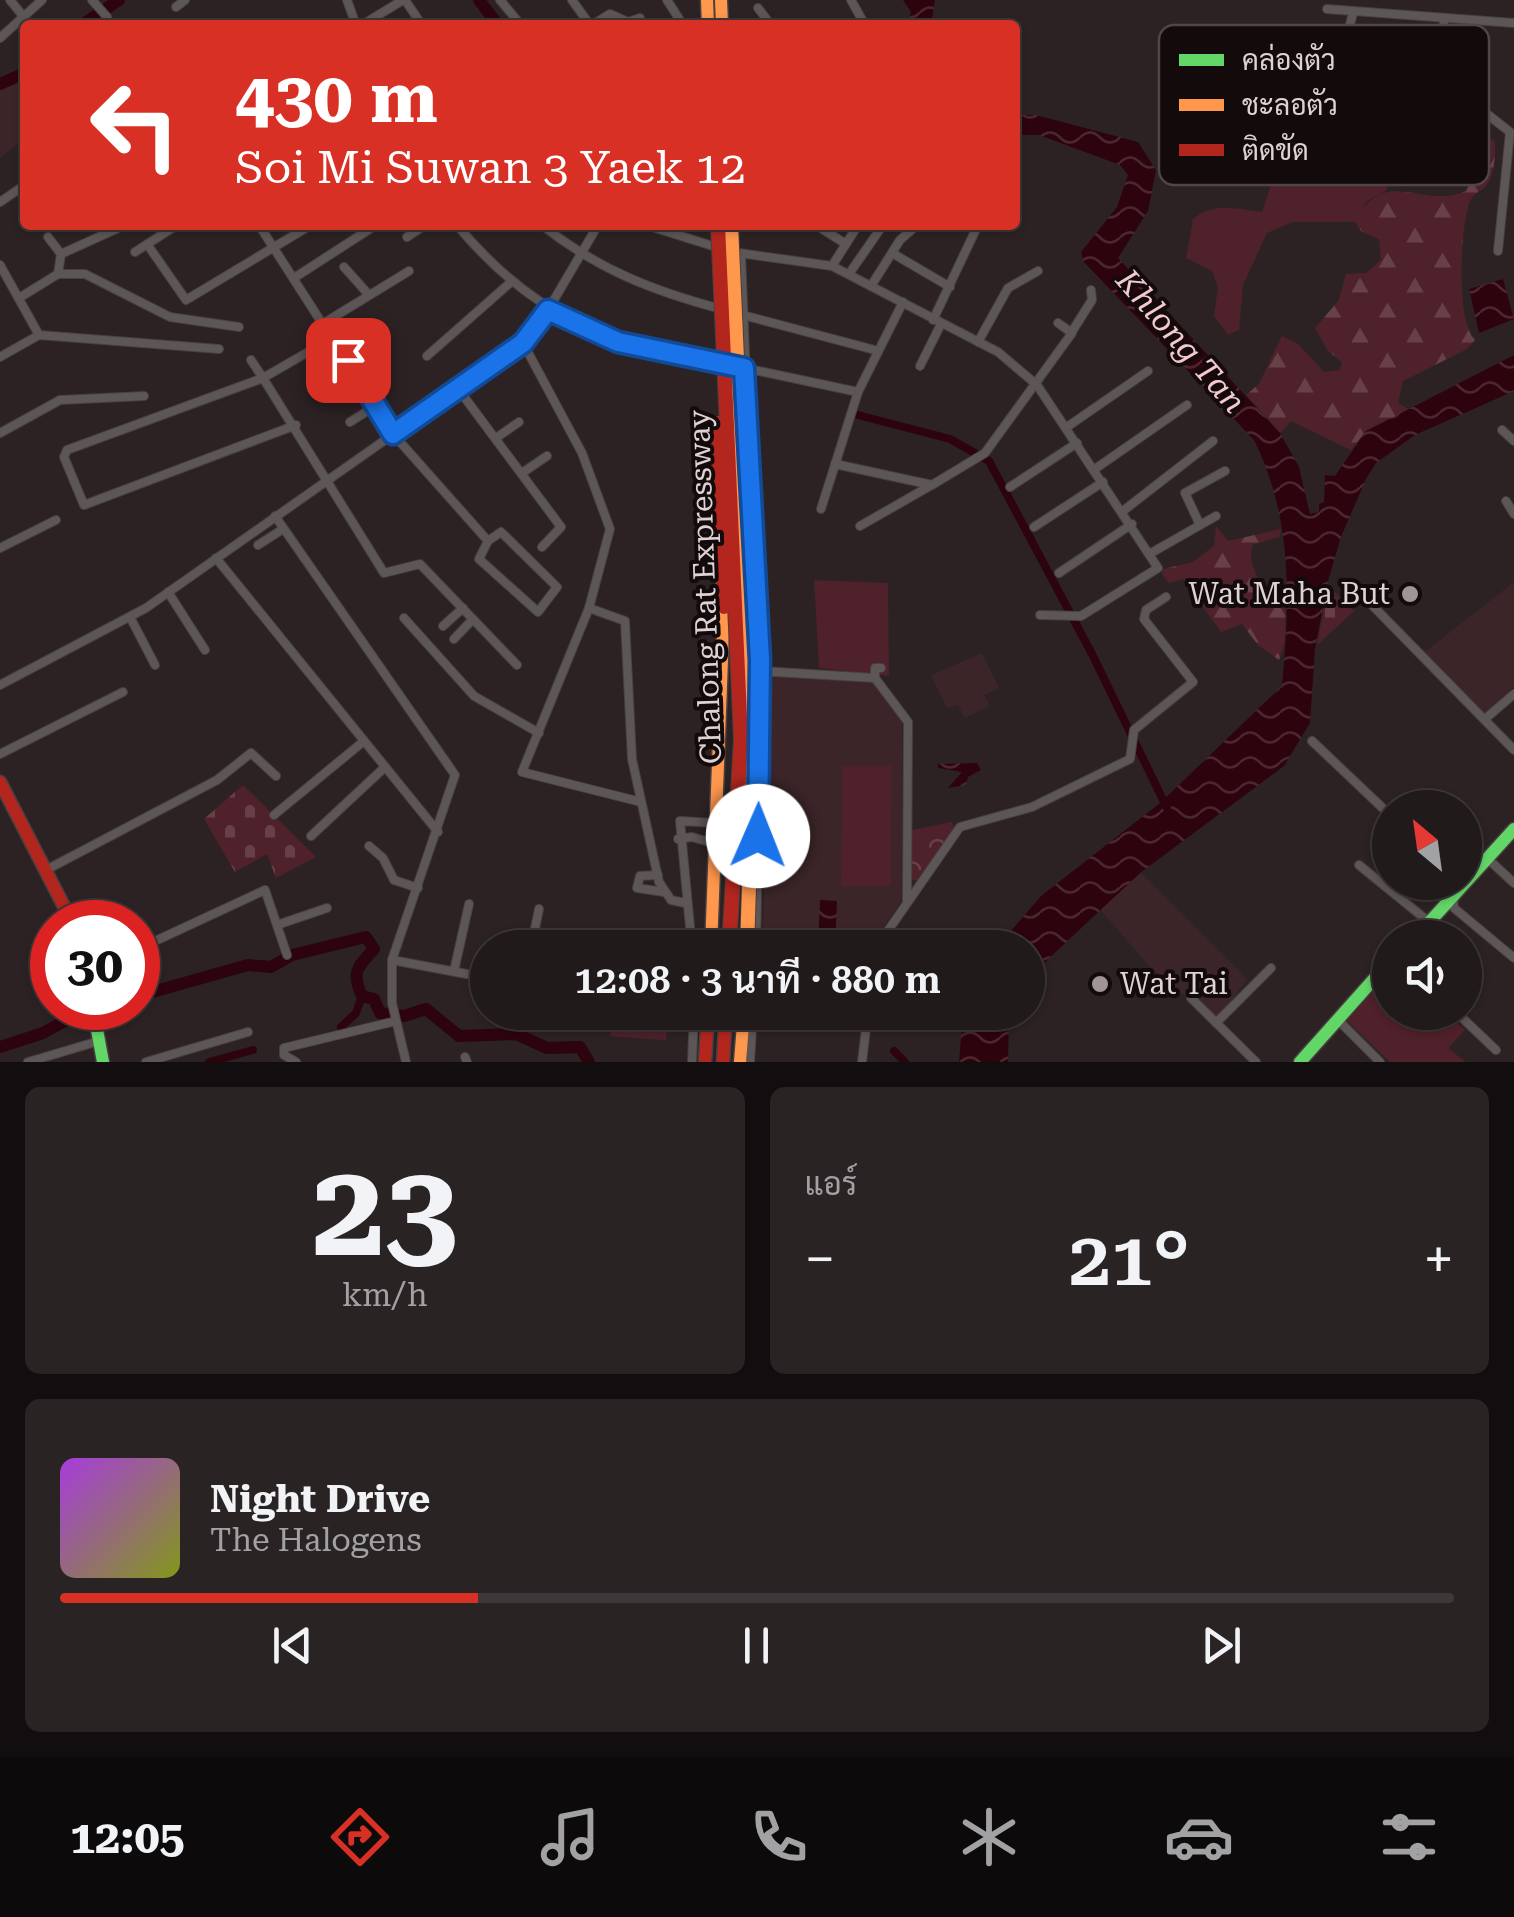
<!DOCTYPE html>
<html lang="th">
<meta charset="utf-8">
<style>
:root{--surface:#211a1b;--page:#292324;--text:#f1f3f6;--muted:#a2a1a3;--line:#3e383a;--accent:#d93025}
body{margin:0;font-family:"Roboto Serif",Sarabun,serif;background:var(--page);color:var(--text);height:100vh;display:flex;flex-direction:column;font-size:38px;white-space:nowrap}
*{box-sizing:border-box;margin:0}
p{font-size:32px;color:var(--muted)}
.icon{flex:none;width:55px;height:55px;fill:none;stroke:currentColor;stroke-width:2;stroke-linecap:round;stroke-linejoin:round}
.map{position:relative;height:1062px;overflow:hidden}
.details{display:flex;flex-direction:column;gap:25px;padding:25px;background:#120e0f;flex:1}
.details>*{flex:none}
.top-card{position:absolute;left:20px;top:20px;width:1000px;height:210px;border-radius:10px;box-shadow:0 2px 8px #0004,0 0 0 2px var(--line);background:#d93025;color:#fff;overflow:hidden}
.needle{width:65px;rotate:331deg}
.buttons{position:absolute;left:1372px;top:790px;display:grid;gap:20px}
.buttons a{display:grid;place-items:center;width:110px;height:110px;border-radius:50%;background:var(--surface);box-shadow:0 2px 8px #0004,0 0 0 2px var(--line);font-size:50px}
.speed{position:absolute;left:30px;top:900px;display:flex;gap:20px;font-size:50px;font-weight:700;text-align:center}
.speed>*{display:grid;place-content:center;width:130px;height:130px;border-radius:50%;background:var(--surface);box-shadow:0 2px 8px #0004,0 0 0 2px var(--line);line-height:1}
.speed .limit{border:15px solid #d22;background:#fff;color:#111}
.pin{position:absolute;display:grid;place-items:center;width:85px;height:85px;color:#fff;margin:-42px;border-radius:20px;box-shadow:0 5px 15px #0006}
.me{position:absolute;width:110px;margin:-55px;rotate:1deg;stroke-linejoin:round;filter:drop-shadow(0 0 8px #0008)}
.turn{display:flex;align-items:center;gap:35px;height:210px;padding:0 50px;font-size:45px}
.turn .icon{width:130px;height:130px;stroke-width:2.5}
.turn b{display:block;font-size:70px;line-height:85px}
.big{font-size:75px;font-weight:600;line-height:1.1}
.details .card{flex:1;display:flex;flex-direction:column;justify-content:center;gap:15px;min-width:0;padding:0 35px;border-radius:15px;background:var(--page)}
.details .dial{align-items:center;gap:0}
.dial b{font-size:130px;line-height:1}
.song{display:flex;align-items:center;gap:30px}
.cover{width:120px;height:120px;border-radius:15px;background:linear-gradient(135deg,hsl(280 70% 55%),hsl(70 70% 35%))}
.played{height:10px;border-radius:5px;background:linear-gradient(90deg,var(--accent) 30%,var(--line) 30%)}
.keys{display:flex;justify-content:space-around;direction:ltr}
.heat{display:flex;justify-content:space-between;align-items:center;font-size:55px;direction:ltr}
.details .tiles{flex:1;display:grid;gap:25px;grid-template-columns:1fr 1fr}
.card:last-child{grid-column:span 2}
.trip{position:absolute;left:470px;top:930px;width:575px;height:100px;border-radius:50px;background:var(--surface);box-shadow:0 2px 8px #0004,0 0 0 2px var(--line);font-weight:600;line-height:100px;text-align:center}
.dock{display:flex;height:160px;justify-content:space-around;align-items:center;background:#0d0a0b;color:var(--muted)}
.dock .icon{width:70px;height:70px}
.dock .active{color:var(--accent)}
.dock b{font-size:45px;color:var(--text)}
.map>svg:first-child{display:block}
.built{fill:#3c2528}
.green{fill:#4f212a}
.forest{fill:url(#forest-firs)}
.cemetery{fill:url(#cemetery-stones)}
.park{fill:url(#park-crowns)}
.water{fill:url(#water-waves)}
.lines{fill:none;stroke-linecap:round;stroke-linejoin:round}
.canal{stroke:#2d030e;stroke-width:8}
.river{stroke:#2d030e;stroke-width:12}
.street-casing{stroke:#483f41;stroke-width:10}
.fast-casing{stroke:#483f41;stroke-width:15}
.slow-casing{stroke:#483f41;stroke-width:15}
.jam-casing{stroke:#483f41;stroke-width:15}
.street{stroke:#5d5657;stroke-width:8}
.fast{stroke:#63d668;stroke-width:12}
.slow{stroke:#ff974d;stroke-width:12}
.jam{stroke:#b3261e;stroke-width:12}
.slow-bridge-casing{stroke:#483f41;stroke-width:16;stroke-linecap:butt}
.jam-bridge-casing{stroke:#483f41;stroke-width:16;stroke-linecap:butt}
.slow-bridge{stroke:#ff974d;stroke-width:14}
.jam-bridge{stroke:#b3261e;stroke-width:14}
.route-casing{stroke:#114b97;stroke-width:25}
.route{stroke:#1a73e8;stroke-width:18}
.poi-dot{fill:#a09496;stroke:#120a0b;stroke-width:4}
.labels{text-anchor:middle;stroke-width:8;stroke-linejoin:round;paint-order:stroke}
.street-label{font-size:30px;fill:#ded2d3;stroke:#120a0b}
.poi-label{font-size:30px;fill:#ded2d3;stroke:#120a0b;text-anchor:end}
.water-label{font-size:32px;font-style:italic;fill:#f5c8ce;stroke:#120a0b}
.key{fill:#120a0b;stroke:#4f4647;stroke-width:2.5}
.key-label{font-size:28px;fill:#ded2d3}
</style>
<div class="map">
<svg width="1514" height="1062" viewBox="0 0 1514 1062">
<defs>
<pattern id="forest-firs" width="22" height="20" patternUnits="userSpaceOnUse" patternTransform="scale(2.5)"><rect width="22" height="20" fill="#4f212a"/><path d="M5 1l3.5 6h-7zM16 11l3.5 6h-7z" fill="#684048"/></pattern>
<pattern id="cemetery-stones" width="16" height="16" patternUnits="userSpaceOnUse" patternTransform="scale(2.5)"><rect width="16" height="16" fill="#4f212a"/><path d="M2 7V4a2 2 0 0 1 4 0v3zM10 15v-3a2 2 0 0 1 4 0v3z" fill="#684048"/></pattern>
<pattern id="park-crowns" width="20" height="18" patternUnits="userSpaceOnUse" patternTransform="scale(2.5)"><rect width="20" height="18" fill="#4f212a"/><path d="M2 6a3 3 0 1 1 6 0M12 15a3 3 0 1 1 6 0" fill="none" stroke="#684048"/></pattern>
<pattern id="water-waves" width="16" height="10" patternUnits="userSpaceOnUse" patternTransform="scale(2.5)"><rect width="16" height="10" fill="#2d030e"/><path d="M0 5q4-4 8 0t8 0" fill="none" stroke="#4b2730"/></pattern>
</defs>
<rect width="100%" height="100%" fill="#2c2224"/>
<g class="built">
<polygon points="25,76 25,138 0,158 0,87"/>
<polygon points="1514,582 1514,686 1484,714 1425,652"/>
<polygon points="982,653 999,688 984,695 990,706 965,718 958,705 947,708 931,675"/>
<polygon points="766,676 874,682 902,721 902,900 870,947 763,948"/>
<polygon points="1141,873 1247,979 1216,1023 1150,967 1100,909"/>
</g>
<g class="green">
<path d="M1371,35L1387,40L1392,68L1401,83L1387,190L1367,201L1355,222H1293L1267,233L1243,285L1239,330L1228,335L1214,316L1218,287L1212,271L1186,258L1193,220L1189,223C1209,201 1235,208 1262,212L1308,73L1318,68L1321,75L1351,70Z"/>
<polygon points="814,580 888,583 889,676 819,668"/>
<polygon points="842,766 892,766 891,886 841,886"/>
<polygon points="1390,973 1390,1012 1445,1013 1465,1030 1448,1048 1466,1062 1390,1062 1347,1021"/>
</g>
<g class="forest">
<path d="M1480,131L1494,141C1497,152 1494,178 1485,187C1478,193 1473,194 1469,203C1460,233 1456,321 1475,340L1467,349L1403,381L1398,403L1410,410L1366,431L1351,450L1291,421L1280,433L1246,395L1259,384L1282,336L1298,344L1324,372L1340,370L1342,362L1328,351L1315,328L1339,300L1346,274L1366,273L1381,260L1379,239L1362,232L1355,222C1385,163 1422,211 1466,191L1474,175L1475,132Z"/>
<polygon points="1216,526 1228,541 1281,529 1279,537 1252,545 1251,560 1260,586 1286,586 1285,641 1279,660 1258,645 1242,624 1221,632 1183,579 1169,583 1162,574 1163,569 1193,562 1214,546"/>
</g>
<g class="cemetery">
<polygon points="1328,586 1354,611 1317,645"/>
<polygon points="243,785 316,857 276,878 267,854 235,872 204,819"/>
</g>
<g class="park">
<polygon points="952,822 954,829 918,880 912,880 912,830"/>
<polygon points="612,1013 668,1013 666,1040 610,1036"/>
</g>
<g class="water">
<polygon points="903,0 935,0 931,25 908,25 911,12"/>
<path d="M1015,115H1036L1138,142L1156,170L1148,211L1118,258L1280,433L1299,467L1310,514L1319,512V504L1324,502L1325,475L1335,476L1366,431L1514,355V391L1415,435L1376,463L1367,477L1341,537L1328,581L1315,649L1310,723L1284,766L1140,873L1028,978V948L997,947L1041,896L1160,803L1282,686C1290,600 1293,519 1254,440L1083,261L1081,252L1117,207L1128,175L1120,165L1039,135H1015Z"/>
<polygon points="1503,279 1514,319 1479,333 1469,289"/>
<polygon points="977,763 981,770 968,777 966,785 948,788 962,772 938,768 938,764"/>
<polygon points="820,900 837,901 835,947 818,947"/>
<polygon points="963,1013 1009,1013 1008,1062 959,1062"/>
</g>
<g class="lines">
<g class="canal">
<polyline points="858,415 950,439 989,461 1092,654 1167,808"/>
<polyline points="341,1027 356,1013 362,996"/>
<polyline points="894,1051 905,1062"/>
<polyline points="209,1062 253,1050"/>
</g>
<g class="river">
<polyline points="479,0 498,25"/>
<polyline points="82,25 119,0"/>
<polyline points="0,84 25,73"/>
<path d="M138,996L248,965L271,967L292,955L366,937L374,949C357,967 351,973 362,996L374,999L380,1013L404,1016L426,1009L459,1036L516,1034L547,1048L580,1047L589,1062"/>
<polyline points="0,1047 43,1033 81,1012"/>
</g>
<g class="street-casing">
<g id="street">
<polyline points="10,0 23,16"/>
<polyline points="92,0 107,17"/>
<polyline points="347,0 356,25"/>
<polyline points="405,0 422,25"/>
<polyline points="500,0 521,25"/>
<polyline points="572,0 590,25"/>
<polyline points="667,0 683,25"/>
<polyline points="851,0 865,25"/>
<polyline points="176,7 185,0"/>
<polyline points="758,8 771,25"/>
<polyline points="1327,9 1514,23"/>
<polyline points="1444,20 1439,95 1473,103 1510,132 1498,251"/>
<polyline points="362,25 403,0"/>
<polyline points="592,25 610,14 628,22 640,18"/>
<polyline points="0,38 42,0"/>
<polyline points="1342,55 1353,13"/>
<polyline points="1405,93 1439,95"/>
<polyline points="0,202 25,185"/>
<polyline points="259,225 393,434 488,541"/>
<path d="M457,225C534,318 610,346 726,365"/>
<path d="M542,225C597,269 653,291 721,309"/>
<polyline points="646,225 719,248"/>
<polyline points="816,225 846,244"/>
<polyline points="48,237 61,254"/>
<polyline points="407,237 425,225"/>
<polyline points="147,244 186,300 311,225"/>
<polyline points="135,252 177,225"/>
<polyline points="732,252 832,266 998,352 1037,385 1158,568 1081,616 1040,615"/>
<polyline points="892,253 950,287"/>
<polyline points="741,254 760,734"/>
<polyline points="0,265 39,335"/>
<polyline points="832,266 858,225"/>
<polyline points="344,267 369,295"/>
<polyline points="58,274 61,254 125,225"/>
<polyline points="849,274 883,225"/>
<polyline points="294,278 376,225"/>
<polyline points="871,286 900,240 917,225"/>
<polyline points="19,298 58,274 85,274 170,317 239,327"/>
<polyline points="739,314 875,350"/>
<polyline points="933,320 978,225"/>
<polyline points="324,323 409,271"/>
<polyline points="1073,330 1092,300 1091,290"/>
<polyline points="978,342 1008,288 1038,271"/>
<polyline points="523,343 582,453 610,529 589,608 522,772 641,802"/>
<polyline points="427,356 511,282"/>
<polyline points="0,357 39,335 219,349"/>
<polyline points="251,360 263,378 334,337"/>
<polyline points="920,366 941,324"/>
<polyline points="740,367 858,392"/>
<polyline points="459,390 561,527 542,547"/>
<polyline points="350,422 375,406"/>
<polyline points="296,425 84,505 64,457 67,450 263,378 384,573 420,564 517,665"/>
<polyline points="1067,427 1148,371"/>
<polyline points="1502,430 1514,441"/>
<polyline points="0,433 60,400 144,396"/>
<polyline points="496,438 519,422"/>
<polyline points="835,464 932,485 985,453 1072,333 1058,323"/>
<polyline points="1095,469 1187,405"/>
<polyline points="522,473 547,456"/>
<polyline points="1010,487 1077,443"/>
<polyline points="1506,501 1514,514"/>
<polyline points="821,509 858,392 903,302"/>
<polyline points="1123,511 1213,441"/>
<polyline points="275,516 455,775 392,960 392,1003 406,1062"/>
<polyline points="1200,525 1185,493 1225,471"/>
<polyline points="860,526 930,486"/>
<polyline points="1034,527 1103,482"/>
<polygon points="501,532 557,587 538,612 479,559 488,541"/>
<polyline points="258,545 283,529"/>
<polyline points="0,548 56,520"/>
<polyline points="1151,553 1216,516"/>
<polyline points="216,558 438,832"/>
<polyline points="1059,573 1132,524"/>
<polyline points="168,592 205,650"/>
<polyline points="1370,603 1514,750"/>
<polyline points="589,608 625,621 632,759 659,882 671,900 685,903"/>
<polyline points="130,617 155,665"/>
<polyline points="404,618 474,696 539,733"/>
<polyline points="443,626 463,608"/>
<polyline points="454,639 473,619"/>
<polyline points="760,671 875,678 908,722 907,902"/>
<polyline points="875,678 875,668 881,668"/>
<polyline points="0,685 146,608 523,343 548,310 598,225"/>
<polyline points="1485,719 1514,694"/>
<polyline points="1312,741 1390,815"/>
<polyline points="0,754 123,692"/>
<polyline points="274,815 364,741"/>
<polyline points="311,836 385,767"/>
<polyline points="678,839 692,837 716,844"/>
<polyline points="369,846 383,858 394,880 418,888"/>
<polyline points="1488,859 1514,883"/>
<polyline points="1359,865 1429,922"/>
<polyline points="46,870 217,780 251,753 276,776"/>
<polyline points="658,875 640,876 637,888 664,892"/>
<polyline points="1453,899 1454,908 1514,958"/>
<polyline points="277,925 327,908"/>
<polyline points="531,948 539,909"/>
<polyline points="692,948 680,821 716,823"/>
<polyline points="756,948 759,788"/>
<polyline points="876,948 960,827 1032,807 1130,759 1134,730 1193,682 1144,619 1146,610 1166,597"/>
<polyline points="138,949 265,890 287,955"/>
<polyline points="392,960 488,978"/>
<polyline points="454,971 469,904"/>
<polyline points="1191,998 1256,1062"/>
<polyline points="780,1012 868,1018"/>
<polyline points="1456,1012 1496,1050"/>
<polyline points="1216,1023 1271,968"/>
<polyline points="1341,1023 1380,1062"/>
<polyline points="539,1024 541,1012"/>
<polyline points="465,1057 467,1062"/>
<polyline points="28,1062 99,1041"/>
<polyline points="146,1062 248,1032"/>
<polyline points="296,1062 284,1055 284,1048 396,1021"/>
<polyline points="692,1062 694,1012"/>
<polyline points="750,1062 753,1012"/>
<polyline points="862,1062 868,1012"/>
</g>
</g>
<g class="fast-casing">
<g id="fast">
<polyline points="1415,938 1514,829"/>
<polyline points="93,1008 103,1062"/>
<polyline points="1300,1062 1390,961"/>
</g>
</g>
<g class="slow-casing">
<g id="slow">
<polyline points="707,0 708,25"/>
<polyline points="721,0 722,25"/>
<polyline points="711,948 724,607"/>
<polyline points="740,1062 744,1012"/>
</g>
</g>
<g class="jam-casing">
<g id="jam">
<polyline points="0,782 72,922"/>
<polyline points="705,1062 708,1012"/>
<polyline points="723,1062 726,1012"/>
</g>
</g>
<use href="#street" class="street"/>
<use href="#fast" class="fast"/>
<use href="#slow" class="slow"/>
<use href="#jam" class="jam"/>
<g class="slow-bridge-casing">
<polyline id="slow-bridge" points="731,225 754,737 747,948"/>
</g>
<g class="jam-bridge-casing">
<g id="jam-bridge">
<polyline points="718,225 741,739 729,948"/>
<polyline points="718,423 724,607"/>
</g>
</g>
<use href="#slow-bridge" class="slow-bridge"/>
<use href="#jam-bridge" class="jam-bridge"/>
</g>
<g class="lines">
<g class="route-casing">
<polyline id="route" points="348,360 393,434 523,343 548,310 618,342 744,368 760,660 758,836"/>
</g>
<use href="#route" class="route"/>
</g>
<g class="poi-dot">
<circle cx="1410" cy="594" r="10"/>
<circle cx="1100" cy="984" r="10"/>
</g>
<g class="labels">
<g class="street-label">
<text transform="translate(705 587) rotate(-92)" y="10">Chalong Rat Expressway</text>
</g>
<g class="poi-label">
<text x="1390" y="604">Wat Maha But</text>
<text x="1120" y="994" text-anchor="start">Wat Tai</text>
</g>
<g class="water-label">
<text transform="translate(1181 341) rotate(49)" y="11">Khlong Tan</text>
</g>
</g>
<rect x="1159" y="25" width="330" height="160" rx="15" class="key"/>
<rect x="1179" y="54" width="45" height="12" fill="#63d668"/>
<rect x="1179" y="99" width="45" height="12" fill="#ff974d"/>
<rect x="1179" y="144" width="45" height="12" fill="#b3261e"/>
<g class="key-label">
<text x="1242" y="70">คล่องตัว</text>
<text x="1242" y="115">ชะลอตัว</text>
<text x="1242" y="160">ติดขัด</text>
</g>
</svg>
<div class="buttons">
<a><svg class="needle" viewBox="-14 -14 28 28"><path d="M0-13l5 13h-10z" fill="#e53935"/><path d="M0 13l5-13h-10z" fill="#a2a1a3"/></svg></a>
<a><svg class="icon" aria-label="sound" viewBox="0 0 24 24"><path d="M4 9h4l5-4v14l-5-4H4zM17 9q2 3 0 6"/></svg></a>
</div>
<div class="speed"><div class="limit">30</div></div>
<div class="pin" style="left:348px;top:360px;background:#d93025"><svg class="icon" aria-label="arrive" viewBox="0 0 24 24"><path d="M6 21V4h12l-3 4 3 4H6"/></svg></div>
<svg class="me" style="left:758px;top:836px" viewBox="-20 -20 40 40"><circle r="19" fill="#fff"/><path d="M0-13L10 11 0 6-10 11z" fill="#1a73e8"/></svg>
<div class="trip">12:08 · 3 นาที · 880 m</div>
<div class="top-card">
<div class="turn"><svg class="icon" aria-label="left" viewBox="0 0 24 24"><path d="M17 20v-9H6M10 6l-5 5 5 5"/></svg><div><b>430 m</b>Soi Mi Suwan 3 Yaek 12</div></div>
</div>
</div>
<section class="details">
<div class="tiles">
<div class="card dial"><b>23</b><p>km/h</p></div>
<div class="card"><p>แอร์</p>
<div class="heat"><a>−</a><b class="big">21°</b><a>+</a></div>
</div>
<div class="card">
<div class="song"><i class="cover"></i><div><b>Night Drive</b><p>The Halogens</p></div></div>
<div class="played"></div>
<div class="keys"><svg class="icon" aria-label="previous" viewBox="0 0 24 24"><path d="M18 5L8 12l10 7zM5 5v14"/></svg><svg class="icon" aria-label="pause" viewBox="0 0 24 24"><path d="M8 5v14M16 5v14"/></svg><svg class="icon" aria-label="next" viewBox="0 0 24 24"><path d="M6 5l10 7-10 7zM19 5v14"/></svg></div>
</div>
</div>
</section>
<nav class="dock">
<b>12:05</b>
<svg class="icon active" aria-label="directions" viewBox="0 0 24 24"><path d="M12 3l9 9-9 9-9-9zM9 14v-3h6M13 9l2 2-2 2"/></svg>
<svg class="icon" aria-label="music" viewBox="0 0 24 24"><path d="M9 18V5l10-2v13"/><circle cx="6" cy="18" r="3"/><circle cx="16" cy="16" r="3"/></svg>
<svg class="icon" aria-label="phone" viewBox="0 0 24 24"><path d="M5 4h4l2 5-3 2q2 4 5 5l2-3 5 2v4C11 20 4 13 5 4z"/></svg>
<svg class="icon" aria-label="climate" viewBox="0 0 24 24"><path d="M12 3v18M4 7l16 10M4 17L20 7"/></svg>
<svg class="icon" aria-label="car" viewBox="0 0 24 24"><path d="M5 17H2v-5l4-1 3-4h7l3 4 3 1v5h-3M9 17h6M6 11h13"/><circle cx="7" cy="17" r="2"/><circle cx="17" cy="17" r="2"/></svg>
<svg class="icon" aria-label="filters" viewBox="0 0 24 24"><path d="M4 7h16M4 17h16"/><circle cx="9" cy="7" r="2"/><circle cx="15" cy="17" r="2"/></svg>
</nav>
